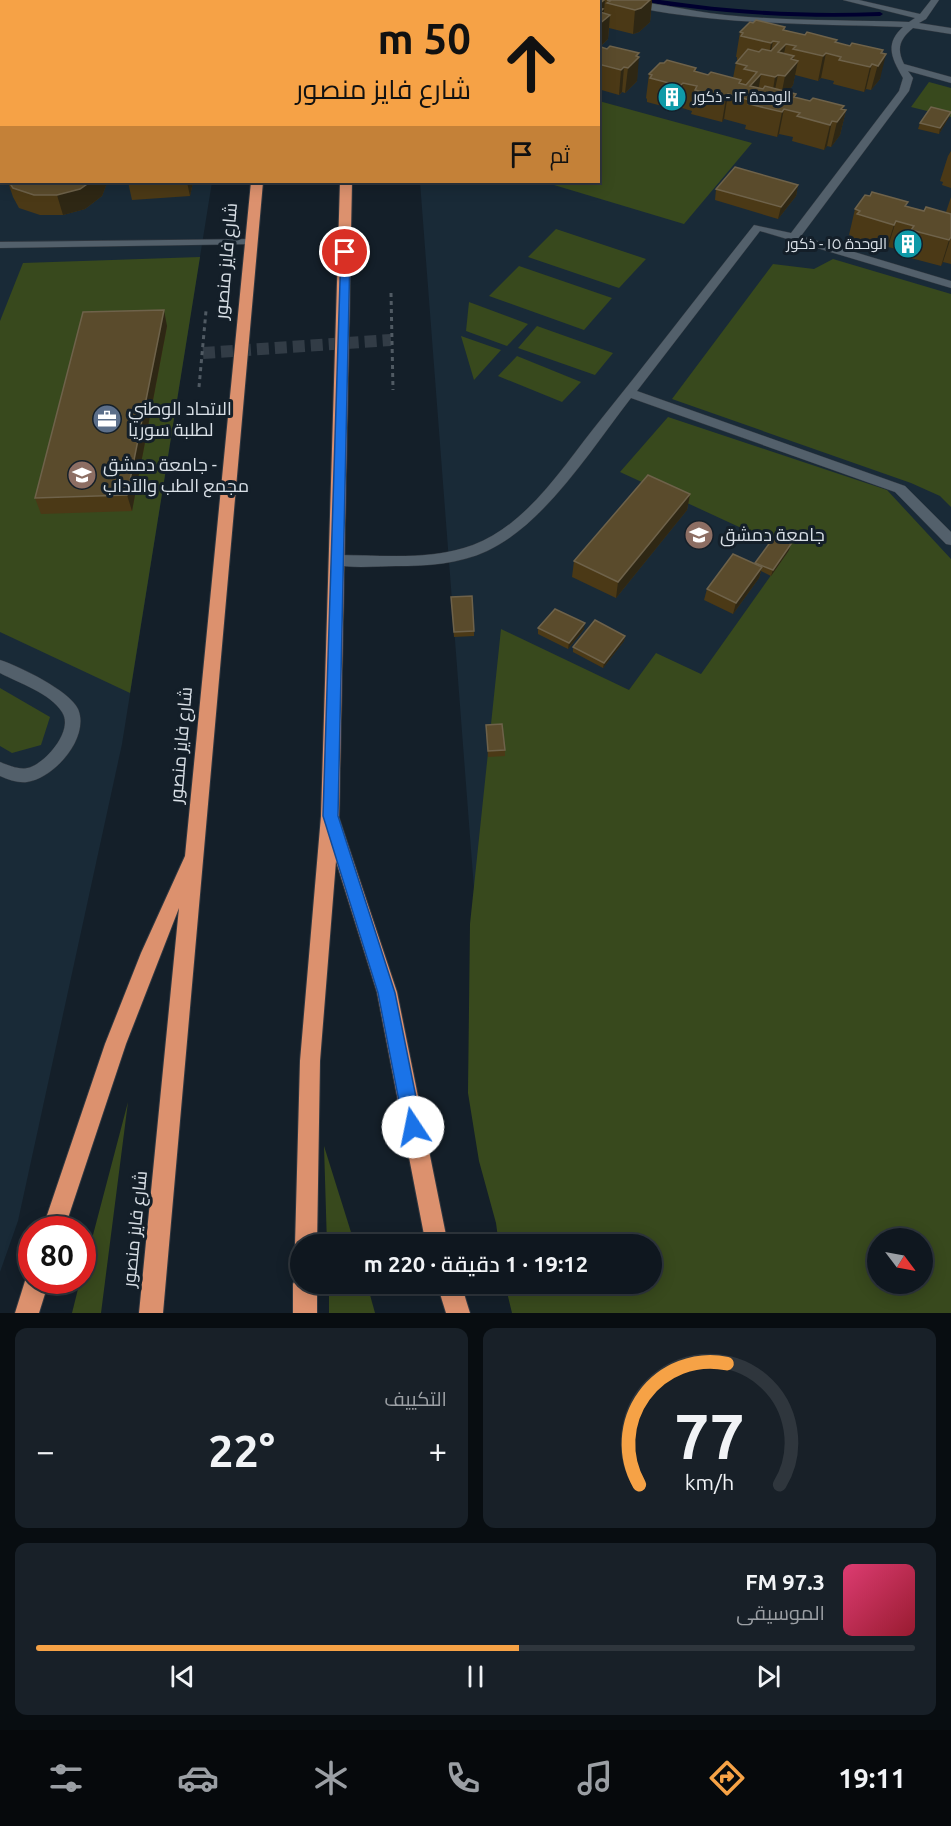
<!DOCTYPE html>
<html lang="ar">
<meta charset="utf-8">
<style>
:root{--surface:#0f171f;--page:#182028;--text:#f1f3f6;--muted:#9b9fa4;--line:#2f363d;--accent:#f6a246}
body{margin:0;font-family:Ubuntu,Cairo,sans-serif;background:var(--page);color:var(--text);direction:rtl;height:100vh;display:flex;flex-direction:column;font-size:22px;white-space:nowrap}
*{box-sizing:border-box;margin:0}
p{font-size:20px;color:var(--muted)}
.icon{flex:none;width:33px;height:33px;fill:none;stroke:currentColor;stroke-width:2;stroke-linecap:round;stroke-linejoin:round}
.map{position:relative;height:1313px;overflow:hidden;direction:ltr}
.side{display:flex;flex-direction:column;gap:15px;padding:15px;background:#080d11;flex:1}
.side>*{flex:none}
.top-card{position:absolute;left:0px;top:0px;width:600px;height:183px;box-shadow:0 3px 15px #0003,0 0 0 2px var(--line);direction:rtl;background:#f6a246;color:#111;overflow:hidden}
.needle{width:39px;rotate:122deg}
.fabs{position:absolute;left:867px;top:1228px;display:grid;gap:12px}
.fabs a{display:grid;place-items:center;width:66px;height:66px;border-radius:50%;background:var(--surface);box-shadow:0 3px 15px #0003,0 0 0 2px var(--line);font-size:30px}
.speed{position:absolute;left:18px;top:1216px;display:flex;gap:12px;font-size:30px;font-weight:700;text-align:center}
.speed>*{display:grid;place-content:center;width:78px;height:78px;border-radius:50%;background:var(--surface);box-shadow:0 3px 15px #0003,0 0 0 2px var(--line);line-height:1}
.speed .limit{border:9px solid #d22;background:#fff;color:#111}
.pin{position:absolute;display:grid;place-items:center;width:51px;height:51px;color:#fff;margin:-26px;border:3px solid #fff;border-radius:50%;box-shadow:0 2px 6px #0007}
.me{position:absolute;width:66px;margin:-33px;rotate:349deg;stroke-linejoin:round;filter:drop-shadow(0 0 4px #0008)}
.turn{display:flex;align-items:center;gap:21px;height:126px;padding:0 30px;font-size:27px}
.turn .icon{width:78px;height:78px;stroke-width:2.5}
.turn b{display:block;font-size:42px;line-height:51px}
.then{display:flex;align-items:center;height:57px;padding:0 30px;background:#0003;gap:12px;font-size:22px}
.big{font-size:45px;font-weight:600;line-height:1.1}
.side .card{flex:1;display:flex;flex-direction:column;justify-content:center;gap:9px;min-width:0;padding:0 21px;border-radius:12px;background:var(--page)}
.side .dial{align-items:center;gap:0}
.dial svg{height:156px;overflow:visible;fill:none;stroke:var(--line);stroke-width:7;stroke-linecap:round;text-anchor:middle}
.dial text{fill:var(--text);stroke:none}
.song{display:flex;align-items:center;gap:18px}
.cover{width:72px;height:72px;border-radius:9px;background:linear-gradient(135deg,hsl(340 70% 55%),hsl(350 70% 35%))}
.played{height:6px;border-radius:3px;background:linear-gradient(90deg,var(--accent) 55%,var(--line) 55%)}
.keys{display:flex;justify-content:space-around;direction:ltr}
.heat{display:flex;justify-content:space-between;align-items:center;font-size:33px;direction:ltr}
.side .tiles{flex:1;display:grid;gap:15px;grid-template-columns:1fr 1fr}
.card:last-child{grid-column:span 2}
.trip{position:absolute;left:290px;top:1234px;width:372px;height:60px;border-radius:30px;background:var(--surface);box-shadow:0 3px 15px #0003,0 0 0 2px var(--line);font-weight:600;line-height:60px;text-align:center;direction:rtl}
.dock{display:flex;height:96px;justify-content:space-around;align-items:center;background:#06090c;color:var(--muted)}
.dock .icon{width:42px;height:42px}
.dock .active{color:var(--accent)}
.dock b{font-size:27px;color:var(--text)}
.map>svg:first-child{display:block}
.built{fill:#192a37;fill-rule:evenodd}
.green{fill:#38491d;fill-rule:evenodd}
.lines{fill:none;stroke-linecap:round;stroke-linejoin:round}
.stream{fill:#00002f;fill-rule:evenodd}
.pedestrian-tunnel{stroke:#323c46;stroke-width:12;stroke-dasharray:12 6;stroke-linecap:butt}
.service-casing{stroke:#313840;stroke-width:1}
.trunk-casing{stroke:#313840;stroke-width:2}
.path{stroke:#505a63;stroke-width:3;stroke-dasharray:4 4;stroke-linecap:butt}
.service{fill:#53606b;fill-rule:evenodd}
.trunk{fill:#dc916e;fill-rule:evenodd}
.wall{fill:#4b3916}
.shaded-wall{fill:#2e2714}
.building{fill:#5a4b2c;stroke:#6e624a;stroke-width:1.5}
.route{fill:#1a73e8;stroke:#114b97;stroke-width:1.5}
.labels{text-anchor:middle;stroke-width:6;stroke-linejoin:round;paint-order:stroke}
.far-poi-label{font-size:15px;fill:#d9e0e7;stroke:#141f29;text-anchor:start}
.street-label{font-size:18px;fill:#d9e0e7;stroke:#141f29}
.poi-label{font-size:18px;fill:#d9e0e7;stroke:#141f29;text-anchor:start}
</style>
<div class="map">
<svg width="951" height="1313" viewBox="0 0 951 1313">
<rect width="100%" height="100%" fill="#141f29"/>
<g class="built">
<polygon points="0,0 241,0 2,2 2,182 212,182 122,744 18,1221 0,1272"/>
<path d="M406,0H951V1313L651,1284V1245L468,1093L474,889L420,182H598V2ZM878,1239H922V1284H878Z"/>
</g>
<g class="green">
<polygon points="929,82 951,88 951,117 911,107"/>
<polygon points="599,101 752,143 684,224 544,182 598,182"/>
<polygon points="556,229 646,259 619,288 528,257"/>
<polygon points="200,257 130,693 0,632 0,321 23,263"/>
<polygon points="833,259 951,294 951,507 940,496 911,483 672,399 773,264 814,269"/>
<polygon points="519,266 612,298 584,330 489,296"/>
<polygon points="469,302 528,324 507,346 466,331"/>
<polygon points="537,326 613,353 595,375 518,348"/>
<polygon points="461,336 501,350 474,380"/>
<polygon points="517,356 581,382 562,402 498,376"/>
<path d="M668,417L887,490L951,559V1313H512L505,1284H651V1245H499L496,1223L479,1161L468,1093L470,924L501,629L629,690L656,653L701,674L789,550L620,472ZM878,1239H922V1284H878Z"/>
<polygon points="0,688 50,717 41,745 12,753 0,746"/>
<polygon points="128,1102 101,1313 72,1313 80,1281 82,1281 83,1273"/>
<polygon points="324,1146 355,1245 327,1245"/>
<polygon points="329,1284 367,1284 375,1313 329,1313"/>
</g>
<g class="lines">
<path class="stream" d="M645,0H660C733,11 806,15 880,12L883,14L880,16C816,18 753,16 690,8C676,6 657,6 645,0Z"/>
<polyline class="pedestrian-tunnel" points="203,353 391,340"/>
<g class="service-casing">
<g id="service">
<polygon points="184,0 193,0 183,2"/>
<path d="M611,0C648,0 687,11 725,15C786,21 847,20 909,22L915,18L843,0H859L920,14L931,0H939L926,19L919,23L951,28V34L913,28C900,39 896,48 904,64L951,77V83L908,71L913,78L909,91L801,236L951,281V288L760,231L637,391L905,486L951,532V545L946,544L895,492L631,398C592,448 545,524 487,551C459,564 427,566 396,566C377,566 351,569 332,564L330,560L337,555C381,555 430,561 473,545C529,524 565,463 602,418C653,355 703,289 754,225L791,233L899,91L903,78C892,59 884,44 903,27C820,24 737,25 655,11C642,8 622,7 611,0Z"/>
<rect x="0" y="43" width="2" height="6"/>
<rect x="0" y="108" width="2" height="6"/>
<polygon points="252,239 256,240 256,244 0,248 0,242"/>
<path d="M0,660C19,666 70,691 78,709C90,737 55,778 27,782C18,783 9,780 0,776V762C10,766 21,771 31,767C47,761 74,730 62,712C50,693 19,683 0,673Z"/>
</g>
</g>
<g class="trunk-casing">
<g id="trunk">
<rect x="269" y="0" width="10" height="2"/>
<rect x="345" y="0" width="10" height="2"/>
<polygon points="251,182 263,182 163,1313 139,1313 179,908 126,1044 64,1230 42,1230 105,1044 141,953 185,856"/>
<polygon points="340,182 352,182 339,818 397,992 448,1245 426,1245 377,992 336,861 320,1061 317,1245 300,1245 300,1254 295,1245 300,1061 321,816"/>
<polygon points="32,1272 32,1281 49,1281 39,1313 15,1313 25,1281"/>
<polygon points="300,1274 300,1284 317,1284 317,1313 293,1313 293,1284 297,1276"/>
<polygon points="437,1284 461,1284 470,1313 446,1313"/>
</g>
</g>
<g class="path">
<polyline points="391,293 393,390"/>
<polyline points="199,387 206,311"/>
</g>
<use href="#service" class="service"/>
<use href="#trunk" class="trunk"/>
</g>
<g class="wall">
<polygon points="520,0 652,0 650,22 639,32 633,34 609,28 608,39 600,47 638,57 637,81 625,93 622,92 619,95 598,89 598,2 519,2"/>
<polygon points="785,30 882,54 880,79 871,90 866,89 864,92 833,84 834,81 821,78 818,81 795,75 793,85 788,92 795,97 846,110 840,135 831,147 827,146 824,150 792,141 793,137 779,134 777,137 745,129 746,125 724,119 722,122 691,114 692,111 679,107 677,110 647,102 647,99 646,98 649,74 696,68 696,72 708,75 733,78 736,63 738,61 737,60 737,57 736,57 740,32"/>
<polygon points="949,117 939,134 918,129 920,123"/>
<polygon points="2,141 2,164 0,159 0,142"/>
<polygon points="951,151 951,188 942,185 943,182 940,181 948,156"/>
<polygon points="8,182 106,182 107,183 102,196 85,209 63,215 40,215 19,208 13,197"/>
<polygon points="128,182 193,182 190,196 132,200"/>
<polygon points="798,185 796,196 778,219 715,200 716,189"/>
<polygon points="951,197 951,264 943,262 941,266 903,256 905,251 888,247 886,250 850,240 852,236 849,235 855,209 907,206 924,211 946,212"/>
<polygon points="167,326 132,511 41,514 35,498"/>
<polygon points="690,494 687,510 616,598 572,577 574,561"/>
<polygon points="789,550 771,576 761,571 759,578 733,614 704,600 707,589 755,563"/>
<polygon points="451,597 474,631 474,636 454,637"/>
<polygon points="538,628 584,629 568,649 538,634"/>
<polygon points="625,636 624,641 603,668 573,652 573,647"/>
<polygon points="486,725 505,750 505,756 488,757"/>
</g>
<g class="shaded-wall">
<polygon points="605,0 603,21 610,15 608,39 598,48 598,5"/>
<polygon points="649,0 652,0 650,22 639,32 633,34 635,10"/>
<polygon points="785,27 781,49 786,44 781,68 774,76 783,30"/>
<polygon points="773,41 769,65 767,68 771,43"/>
<polygon points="883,50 880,63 886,54 880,79 871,90 881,53"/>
<polygon points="639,53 638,58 639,57 637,81 625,93 628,68"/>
<polygon points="826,53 821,78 818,81 823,56"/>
<polygon points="794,56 791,69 798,61 793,85 780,101 785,76 791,59"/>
<polygon points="872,64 866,89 864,92 870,67"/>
<polygon points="624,67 622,92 619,95 621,70"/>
<polygon points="761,74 757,98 750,86"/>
<polygon points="778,75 773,99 771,102 775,77"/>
<polygon points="683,83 679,107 677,110 680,86"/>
<polygon points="728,94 724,119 722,122 726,98"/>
<polygon points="844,106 842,116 846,110 840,135 831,147 837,122 841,109"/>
<polygon points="784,109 779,134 777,137 782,112"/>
<polygon points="951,112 949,117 939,134 940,128"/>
<polygon points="832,121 827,146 824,150 830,125"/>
<polygon points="90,182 106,182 107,183 102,196 85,209 63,215 57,195"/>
<polygon points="187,182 193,182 190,196"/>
<polygon points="798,185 796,196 778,219 781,207"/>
<polygon points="896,221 888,247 886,250 894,225"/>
<polygon points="951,237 943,262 941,266 949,240"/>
<polygon points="164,310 167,326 132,511 127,495"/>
<polygon points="690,494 687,510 616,598 618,582"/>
<polygon points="791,544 789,550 771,576 773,570"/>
<polygon points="762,567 759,578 733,614 736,603"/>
<polygon points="585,623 584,629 568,649 569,643"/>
<polygon points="625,636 624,641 603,668 604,663"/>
</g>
<g class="building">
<polygon points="596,0 604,0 598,5 598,2 594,2"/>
<polygon points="607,0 650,0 641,8 635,10 607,3 610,1"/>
<polygon points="598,8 603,9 600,12 610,15 598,25"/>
<polygon points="756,20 785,27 783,30 805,35 807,32 837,40 835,42 850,46 852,43 883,50 881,53 886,54 878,66 872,64 870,67 839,60 841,57 826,53 823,56 793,49 796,46 786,44 778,52 794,56 791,59 798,61 785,76 778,75 775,77 761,74 750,86 763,89 765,86 796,94 794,97 810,101 813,98 844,106 841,109 846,110 837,122 832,121 830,125 797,116 800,113 784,109 782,112 749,104 753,101 728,94 726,98 695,90 697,86 683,83 680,86 650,78 652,75 649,74 660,63 664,63 667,60 696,68 694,71 708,75 711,72 741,80 739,83 746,85 757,72 744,69 747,66 736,63 748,49 759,52 762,49 771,51 779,42 773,41 771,43 741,36 743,33 740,32 750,22 753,23"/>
<polygon points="598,46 607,49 610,46 639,53 636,56 639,57 628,68 624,67 621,70 598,64"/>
<polygon points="931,107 951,112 940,128 920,123"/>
<polygon points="735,167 798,185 781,207 716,189"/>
<polygon points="9,182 90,182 80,189 57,195 34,195 13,188"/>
<polygon points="872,192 908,202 905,206 924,211 926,207 951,214 951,237 949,240 911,230 914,226 896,221 894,225 857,214 860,211 855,209 865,195 870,196"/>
<polygon points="164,310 127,495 35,498 83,312"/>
<polygon points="648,475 690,494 618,582 574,561"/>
<polygon points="774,537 791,544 773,570 755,563"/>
<polygon points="733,554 762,567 736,603 707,589"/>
<polygon points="472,596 474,631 454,632 451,597"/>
<polygon points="555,609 585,623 569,643 538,628"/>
<polygon points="595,620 625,636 604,663 573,647"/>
<polygon points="502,724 505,750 488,751 486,725"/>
</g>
<polygon class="route" points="341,250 350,252 338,816 395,993 422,1127 419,1133 413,1136 406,1133 404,1127 378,993 323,816"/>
<defs>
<g id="building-disc" transform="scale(1.5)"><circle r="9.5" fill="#0f9aa8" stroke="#141f29"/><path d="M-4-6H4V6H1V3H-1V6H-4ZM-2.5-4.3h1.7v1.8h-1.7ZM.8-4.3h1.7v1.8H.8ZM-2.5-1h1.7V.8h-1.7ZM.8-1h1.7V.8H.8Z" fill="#fff"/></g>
<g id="office-disc" transform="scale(1.5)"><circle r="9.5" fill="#5c6f8a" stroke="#141f29"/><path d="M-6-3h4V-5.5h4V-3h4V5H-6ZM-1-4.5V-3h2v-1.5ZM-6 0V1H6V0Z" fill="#fff"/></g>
<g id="university-disc" transform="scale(1.5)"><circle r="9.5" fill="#8d6e63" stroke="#141f29"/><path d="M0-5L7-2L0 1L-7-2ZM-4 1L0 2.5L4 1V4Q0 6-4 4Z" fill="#fff"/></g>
</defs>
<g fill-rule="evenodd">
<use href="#building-disc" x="672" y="97"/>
<use href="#building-disc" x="908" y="244"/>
<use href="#office-disc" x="107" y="419"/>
<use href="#university-disc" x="82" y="475"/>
<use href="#university-disc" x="699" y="535"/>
</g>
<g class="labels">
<g class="far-poi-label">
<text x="693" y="102">الوحدة ١٢ - ذكور</text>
<text x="887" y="249" text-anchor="end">الوحدة ١٥ - ذكور</text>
</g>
<g class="street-label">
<text transform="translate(226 261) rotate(-85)" y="6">شارع فايز منصور</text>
<text transform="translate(181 745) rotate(-85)" y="6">شارع فايز منصور</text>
<text transform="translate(135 1229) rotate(-84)" y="6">شارع فايز منصور</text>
</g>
<g class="poi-label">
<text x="128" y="415">الاتحاد الوطني<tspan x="128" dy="21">لطلبة سوريا</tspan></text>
<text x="103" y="471">جامعة دمشق -<tspan x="103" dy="21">مجمع الطب والآداب</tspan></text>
<text x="720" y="541">جامعة دمشق</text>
</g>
</g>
</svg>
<div class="fabs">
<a><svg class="needle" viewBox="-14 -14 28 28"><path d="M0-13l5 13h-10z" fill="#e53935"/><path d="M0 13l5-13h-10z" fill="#9b9fa4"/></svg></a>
</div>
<div class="speed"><div class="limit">80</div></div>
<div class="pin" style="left:345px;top:252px;background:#d93025"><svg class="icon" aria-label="arrive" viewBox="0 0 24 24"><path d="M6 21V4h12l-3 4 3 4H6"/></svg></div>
<svg class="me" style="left:413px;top:1127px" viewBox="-20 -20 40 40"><circle r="19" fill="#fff"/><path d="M0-13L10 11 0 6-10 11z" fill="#1a73e8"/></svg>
<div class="trip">19:12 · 1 دقيقة · 220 m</div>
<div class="top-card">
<div class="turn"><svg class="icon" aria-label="ahead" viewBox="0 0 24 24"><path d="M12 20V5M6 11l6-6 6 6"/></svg><div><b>50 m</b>شارع فايز منصور</div></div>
<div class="then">ثم<svg class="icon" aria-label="arrive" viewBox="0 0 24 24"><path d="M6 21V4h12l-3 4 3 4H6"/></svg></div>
</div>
</div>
<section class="side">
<div class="tiles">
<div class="card dial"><svg viewBox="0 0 100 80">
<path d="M14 69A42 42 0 1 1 86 69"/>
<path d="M14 69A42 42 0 0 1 59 7" stroke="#f6a246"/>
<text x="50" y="56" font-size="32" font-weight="700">77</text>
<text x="50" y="72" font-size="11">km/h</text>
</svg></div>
<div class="card"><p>التكييف</p>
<div class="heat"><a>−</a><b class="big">22°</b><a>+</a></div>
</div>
<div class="card">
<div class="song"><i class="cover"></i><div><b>97.3 FM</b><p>الموسيقى</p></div></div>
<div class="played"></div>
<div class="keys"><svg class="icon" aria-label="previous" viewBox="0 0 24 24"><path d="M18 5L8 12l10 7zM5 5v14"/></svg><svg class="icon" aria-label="pause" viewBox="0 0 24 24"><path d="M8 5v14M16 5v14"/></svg><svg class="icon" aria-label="next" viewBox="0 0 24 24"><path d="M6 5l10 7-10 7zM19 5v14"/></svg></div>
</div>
</div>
</section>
<nav class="dock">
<b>19:11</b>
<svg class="icon active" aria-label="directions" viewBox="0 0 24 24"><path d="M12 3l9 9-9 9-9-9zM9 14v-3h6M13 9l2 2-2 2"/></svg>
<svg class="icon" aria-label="music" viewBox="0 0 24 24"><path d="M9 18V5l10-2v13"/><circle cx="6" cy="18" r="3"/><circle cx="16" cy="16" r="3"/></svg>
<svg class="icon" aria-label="phone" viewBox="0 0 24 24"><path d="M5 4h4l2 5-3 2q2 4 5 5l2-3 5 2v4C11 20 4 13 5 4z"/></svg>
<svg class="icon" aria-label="climate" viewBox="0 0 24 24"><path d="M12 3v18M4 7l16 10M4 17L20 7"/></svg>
<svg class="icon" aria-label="car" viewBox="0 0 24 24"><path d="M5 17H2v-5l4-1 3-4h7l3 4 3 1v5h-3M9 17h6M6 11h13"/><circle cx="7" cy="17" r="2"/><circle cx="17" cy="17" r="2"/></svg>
<svg class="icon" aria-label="filters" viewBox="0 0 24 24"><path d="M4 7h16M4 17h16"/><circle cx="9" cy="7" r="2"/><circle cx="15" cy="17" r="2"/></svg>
</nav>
